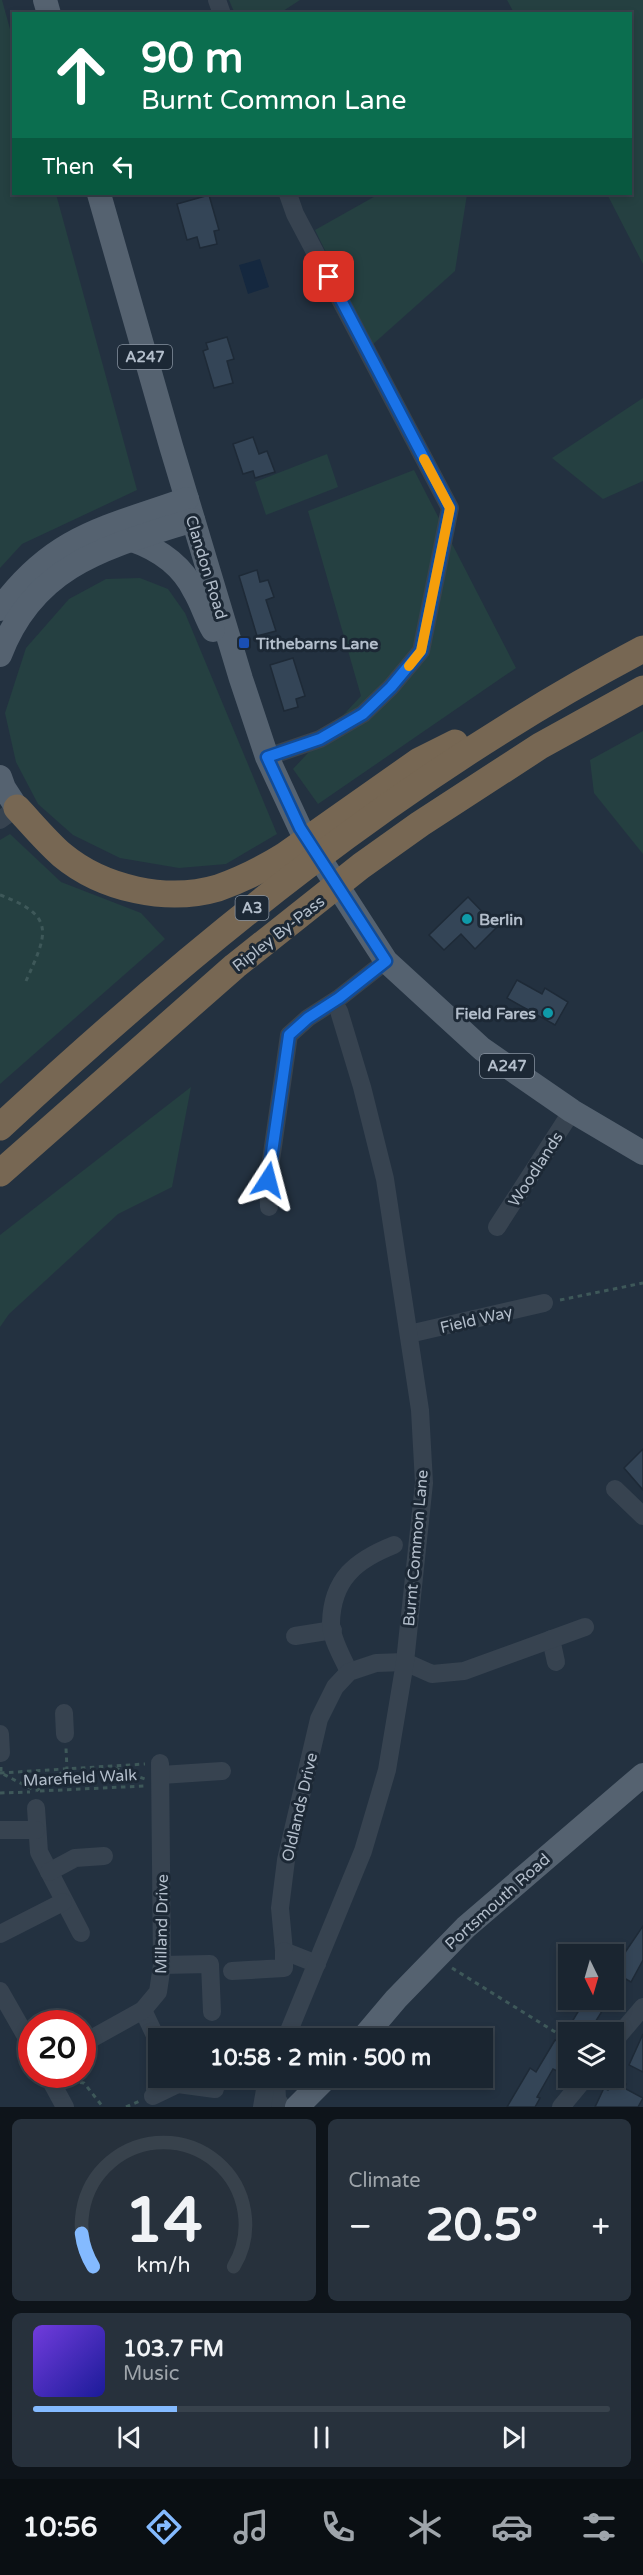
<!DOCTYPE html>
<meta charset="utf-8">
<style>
:root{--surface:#1a2530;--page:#27313c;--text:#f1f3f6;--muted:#9fa5ab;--line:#38424c;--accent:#84baff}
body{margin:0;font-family:"Varela Round",sans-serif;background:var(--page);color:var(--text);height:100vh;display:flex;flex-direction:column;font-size:22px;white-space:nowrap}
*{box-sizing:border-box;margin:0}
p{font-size:20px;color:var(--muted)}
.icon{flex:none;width:33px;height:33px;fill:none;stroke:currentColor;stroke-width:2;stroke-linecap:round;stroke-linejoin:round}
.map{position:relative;height:2107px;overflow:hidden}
.details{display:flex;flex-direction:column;gap:12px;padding:12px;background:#0e141a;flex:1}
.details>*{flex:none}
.hud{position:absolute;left:12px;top:12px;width:620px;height:183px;border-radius:0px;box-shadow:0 3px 9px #0003,0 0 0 2px var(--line);background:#0b6e4f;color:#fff;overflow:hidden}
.needle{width:39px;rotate:175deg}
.buttons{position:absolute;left:558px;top:1944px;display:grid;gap:12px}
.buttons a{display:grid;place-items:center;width:66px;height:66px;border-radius:0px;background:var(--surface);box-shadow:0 3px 9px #0003,0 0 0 2px var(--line);font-size:30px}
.speed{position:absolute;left:18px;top:2010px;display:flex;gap:12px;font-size:30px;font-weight:700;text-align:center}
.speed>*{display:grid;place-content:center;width:78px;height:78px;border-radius:50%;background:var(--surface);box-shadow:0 3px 9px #0003,0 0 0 2px var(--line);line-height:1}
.speed .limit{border:9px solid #d22;background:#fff;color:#111}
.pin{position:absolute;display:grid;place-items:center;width:51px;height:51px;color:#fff;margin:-26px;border-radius:12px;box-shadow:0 3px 9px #0006}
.me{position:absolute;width:66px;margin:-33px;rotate:9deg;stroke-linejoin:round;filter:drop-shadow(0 0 4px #0008)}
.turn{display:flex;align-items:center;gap:21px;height:126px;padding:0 30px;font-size:27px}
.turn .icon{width:78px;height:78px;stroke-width:2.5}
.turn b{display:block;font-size:42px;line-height:51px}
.then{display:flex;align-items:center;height:57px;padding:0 30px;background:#0003;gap:12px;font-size:22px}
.big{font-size:45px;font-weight:700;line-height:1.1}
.details .widget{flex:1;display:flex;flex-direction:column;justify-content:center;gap:9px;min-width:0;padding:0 21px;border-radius:9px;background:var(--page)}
.details .dial{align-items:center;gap:0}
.dial svg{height:156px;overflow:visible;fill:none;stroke:var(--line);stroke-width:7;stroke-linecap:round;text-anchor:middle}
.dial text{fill:var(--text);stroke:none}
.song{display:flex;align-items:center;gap:18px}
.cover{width:72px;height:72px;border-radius:9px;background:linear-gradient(135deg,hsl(260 70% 55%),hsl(240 70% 35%))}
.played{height:6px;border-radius:3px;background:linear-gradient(90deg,var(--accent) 25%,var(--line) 25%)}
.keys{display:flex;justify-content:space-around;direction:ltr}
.heat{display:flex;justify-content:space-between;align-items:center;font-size:33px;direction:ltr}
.details .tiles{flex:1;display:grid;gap:12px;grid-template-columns:1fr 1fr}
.widget:last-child{grid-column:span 2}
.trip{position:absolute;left:148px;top:2028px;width:345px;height:60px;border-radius:0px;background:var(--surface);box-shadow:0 3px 9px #0003,0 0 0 2px var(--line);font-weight:700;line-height:60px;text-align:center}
.tab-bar{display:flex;height:96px;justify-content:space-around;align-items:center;background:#0a0f13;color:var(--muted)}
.tab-bar .icon{width:42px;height:42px}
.tab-bar .selected{color:var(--accent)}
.tab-bar b{font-size:27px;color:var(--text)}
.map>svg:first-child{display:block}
.green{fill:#254041}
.water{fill:#15283f}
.building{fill:#344557;stroke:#1e2a37;stroke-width:1.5}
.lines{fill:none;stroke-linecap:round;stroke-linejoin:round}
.path{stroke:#3e5859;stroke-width:3;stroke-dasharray:4.5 4.5;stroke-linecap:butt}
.minor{stroke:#374350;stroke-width:18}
.major{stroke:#556270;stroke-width:24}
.highway{stroke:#776753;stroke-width:27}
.route-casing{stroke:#114b97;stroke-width:15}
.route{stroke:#1a73e8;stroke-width:10}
.slow{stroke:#f59e0b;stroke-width:10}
.transit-dot{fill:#1a4fb4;stroke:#1c2835;stroke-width:2}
.culture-dot{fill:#0f9aa8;stroke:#1c2835;stroke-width:2}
.labels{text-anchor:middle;stroke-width:6;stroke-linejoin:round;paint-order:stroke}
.shield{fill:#1c2835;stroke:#86919e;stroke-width:1.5}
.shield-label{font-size:15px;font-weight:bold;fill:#b3becb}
.street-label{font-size:16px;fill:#b3becb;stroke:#1c2835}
.poi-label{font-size:16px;font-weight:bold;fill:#b3becb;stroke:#1c2835;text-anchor:start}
</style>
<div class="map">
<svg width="643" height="2107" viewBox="0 0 643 2107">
<rect width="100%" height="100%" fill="#233140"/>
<g class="green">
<polygon points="0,0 2,0 13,40 14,194 56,194 137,490 22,544 0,568"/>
<polygon points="229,0 300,0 280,13 235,14"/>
<polygon points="507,0 643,0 643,264 607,194 630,194 630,14 514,13"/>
<polygon points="379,194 467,194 455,271 372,345 315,230"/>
<polygon points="643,398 643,481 603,499 552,458"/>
<polygon points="327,454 338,487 266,515 255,482"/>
<polygon points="414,470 516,668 318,804 293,769 361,696 308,511"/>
<polygon points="140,578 168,589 185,613 277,834 226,864 179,868 120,858 73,835 38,804 16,762 5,713 26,648 69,599 106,579"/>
<polygon points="643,731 643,854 594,793 590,760"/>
<polygon points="10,834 61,882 141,913 165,939 0,1084 0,840"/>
<polygon points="191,1087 172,1187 118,1214 9,1314 0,1327 0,1235"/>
</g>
<polygon class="water" points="260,259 269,287 248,294 239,265"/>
<g class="building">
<polygon points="209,195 219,230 214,231 217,244 200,248 197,237 187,240 177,204"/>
<polygon points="227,337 234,359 227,361 233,383 214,388 203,351 208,349 206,343"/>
<polygon points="253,437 259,454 267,451 275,472 255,478 253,471 243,474 233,444"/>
<polygon points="257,570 260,582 268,580 274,597 266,600 276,631 257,636 239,576"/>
<polygon points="293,658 305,696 296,699 298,707 284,711 270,665"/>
<polygon points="468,897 497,927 475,949 461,934 444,950 429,935"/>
<polygon points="517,980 542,994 545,988 568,1002 555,1025 507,998"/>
<polygon points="643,1449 643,1490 624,1468"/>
<polygon points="643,1926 643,1960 631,1982 615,1973 626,1951"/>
<polygon points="585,2000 609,2000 589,2032 568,2032 568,2056 559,2072 553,2069 537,2097 540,2098 535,2107 507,2107 530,2068 536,2072 555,2040 560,2042"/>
<polygon points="643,2034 643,2072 629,2065"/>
<polygon points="614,2077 626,2084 624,2088 643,2098 638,2107 595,2107 604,2088 608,2090"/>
</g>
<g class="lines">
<g class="path">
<path d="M0,895C57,916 47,934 26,981"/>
<polyline points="560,1300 643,1283"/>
<polyline points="1,1767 1,1773 36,1791"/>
<polyline points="115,1768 145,1779"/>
<polyline points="0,1773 145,1764"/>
<polyline points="36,1791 67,1769 66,1748"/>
<polyline points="40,1791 144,1786"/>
<polyline points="0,1793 30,1792"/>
<polyline points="452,1968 568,2040"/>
<polyline points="72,2085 76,2082 84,2083 103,2107"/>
<polyline points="126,2107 140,2101"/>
</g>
<g class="minor">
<polyline points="217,0 222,14"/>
<polyline points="267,757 320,739 363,714 391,687 421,651 450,508 295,214 288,194"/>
<polyline points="0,820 17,808"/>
<polyline points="269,1207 268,1181 289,1035 308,1018 339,998 386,961"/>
<polyline points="497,1227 572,1111"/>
<polyline points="409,1334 544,1303"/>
<polyline points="615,1489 643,1516"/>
<polyline points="295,1636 333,1630"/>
<polyline points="551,1639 556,1662"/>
<path d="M349,1672C343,1658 331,1639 331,1623C332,1579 356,1560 394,1545"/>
<polyline points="64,1713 65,1734"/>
<polyline points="0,1734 1,1753"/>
<polyline points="161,1775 222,1771"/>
<polyline points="36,1808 39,1852 81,1933"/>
<polyline points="0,1830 36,1830"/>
<polyline points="49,1872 75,1858 104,1856"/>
<polyline points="0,1934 63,1902"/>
<polyline points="317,1964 284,1951 280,1908 286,1860 319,1719 335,1687 349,1672 376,1663 405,1662 432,1674 464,1671 585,1627"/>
<polyline points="162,1965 210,1964 212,2012"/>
<polyline points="232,1971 284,1968 284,1951"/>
<polyline points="0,1991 32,2047"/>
<polyline points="143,2010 159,2044"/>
<polyline points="286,2038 363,1851 387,1770 405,1662 424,1483 420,1410 385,1179 362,1087 339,1011"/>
<polyline points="614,2041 643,2007"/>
<polyline points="82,2044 143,2010 158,1992 162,1965 160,1763"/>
<polyline points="47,2074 65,2107"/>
<polyline points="175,2078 178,2084 215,2089"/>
<polyline points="276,2078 277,2099 282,2107"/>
<polyline points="153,2096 178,2084"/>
<polyline points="262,2107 267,2078"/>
<polyline points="561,2107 585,2078"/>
</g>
<g class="major">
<polyline points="45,0 49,14"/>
<polyline points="99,194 171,446 241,679 267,757 300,828 386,961 482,1049 572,1111 643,1153"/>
<path d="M132,540C158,549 182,565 195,592C202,604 206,618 213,630"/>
<path d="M0,609C54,535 106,528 187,499"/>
<path d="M0,655C35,563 108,547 193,520"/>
<polyline points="0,777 4,788 17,808"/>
<polyline points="363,2038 396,1999 466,1927 643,1775"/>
<polyline points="297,2107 326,2078"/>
</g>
<g class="highway">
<path d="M17,808C32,824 46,841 62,855C103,889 167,903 218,888C241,880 263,869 284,856L419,761L455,743"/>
<path d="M0,1127C196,945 405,774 643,649"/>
<polyline points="0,1173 235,966 361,866 420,824 540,746 643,689"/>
</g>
</g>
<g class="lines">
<g class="route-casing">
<polyline id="route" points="268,1180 289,1035 308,1018 339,998 386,961 300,828 267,757 320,739 363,714 391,687 421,651 450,508 329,277"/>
</g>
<use href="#route" class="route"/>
<polyline class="slow" points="409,666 421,651 450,508 424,459"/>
</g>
<rect class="transit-dot" x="238" y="637" width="12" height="12" rx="3"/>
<g class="culture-dot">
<circle cx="467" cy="919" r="6"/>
<circle cx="548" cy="1013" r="6"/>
</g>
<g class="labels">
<g class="shield">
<rect x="118" y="345" width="54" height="24" rx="4.5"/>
<rect x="235.5" y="896" width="33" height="24" rx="4.5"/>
<rect x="480" y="1054" width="54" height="24" rx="4.5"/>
</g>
<g class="shield-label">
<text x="145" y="362">A247</text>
<text x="252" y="913">A3</text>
<text x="507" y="1071">A247</text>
</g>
<g class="street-label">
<text transform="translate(207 567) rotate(73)" y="6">Clandon Road</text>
<text transform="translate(278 933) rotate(-38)" y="6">Ripley By-Pass</text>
<text transform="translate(535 1169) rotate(-57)" y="6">Woodlands</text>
<text transform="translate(476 1319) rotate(-13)" y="6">Field Way</text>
<text transform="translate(415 1548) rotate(-85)" y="6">Burnt Common Lane</text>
<text transform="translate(80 1777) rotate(-3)" y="6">Marefield Walk</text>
<text transform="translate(299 1807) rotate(-77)" y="6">Oldlands Drive</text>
<text transform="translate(497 1901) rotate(-42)" y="6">Portsmouth Road</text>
<text transform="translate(161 1924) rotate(-89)" y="6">Milland Drive</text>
</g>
<g class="poi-label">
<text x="256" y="649">Tithebarns Lane</text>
<text x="479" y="925">Berlin</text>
<text x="536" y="1019" text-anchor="end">Field Fares</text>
</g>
</g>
</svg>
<div class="buttons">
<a><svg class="needle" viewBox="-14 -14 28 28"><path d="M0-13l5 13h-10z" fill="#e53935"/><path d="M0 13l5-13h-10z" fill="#9fa5ab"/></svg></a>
<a><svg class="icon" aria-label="layers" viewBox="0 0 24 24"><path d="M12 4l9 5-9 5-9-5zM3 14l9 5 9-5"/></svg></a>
</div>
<div class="speed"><div class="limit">20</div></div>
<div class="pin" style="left:329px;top:277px;background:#d93025"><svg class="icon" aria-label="arrive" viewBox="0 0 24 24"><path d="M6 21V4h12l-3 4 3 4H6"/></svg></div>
<svg class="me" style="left:268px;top:1180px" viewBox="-20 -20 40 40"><path d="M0-17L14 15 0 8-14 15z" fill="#1a73e8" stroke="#fff" stroke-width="4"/></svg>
<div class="trip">10:58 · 2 min · 500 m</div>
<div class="hud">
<div class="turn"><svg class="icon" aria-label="ahead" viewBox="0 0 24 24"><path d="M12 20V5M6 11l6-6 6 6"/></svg><div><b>90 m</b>Burnt Common Lane</div></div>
<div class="then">Then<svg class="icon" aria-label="left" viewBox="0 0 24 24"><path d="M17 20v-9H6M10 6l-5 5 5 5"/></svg></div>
</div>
</div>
<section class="details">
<div class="tiles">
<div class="widget dial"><svg viewBox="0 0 100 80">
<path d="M14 69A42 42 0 1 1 86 69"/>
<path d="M14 69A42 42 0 0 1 8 52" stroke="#84baff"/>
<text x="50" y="56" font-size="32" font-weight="700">14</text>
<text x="50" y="72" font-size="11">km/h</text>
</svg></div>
<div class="widget"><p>Climate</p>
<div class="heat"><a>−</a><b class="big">20.5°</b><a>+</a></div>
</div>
<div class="widget">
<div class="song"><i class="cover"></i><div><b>103.7 FM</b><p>Music</p></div></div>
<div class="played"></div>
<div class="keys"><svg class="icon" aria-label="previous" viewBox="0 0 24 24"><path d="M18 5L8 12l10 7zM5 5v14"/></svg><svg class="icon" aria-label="pause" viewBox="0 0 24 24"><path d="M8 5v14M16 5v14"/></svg><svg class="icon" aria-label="next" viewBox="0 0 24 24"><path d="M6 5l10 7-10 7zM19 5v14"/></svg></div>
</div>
</div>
</section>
<nav class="tab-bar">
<b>10:56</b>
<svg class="icon selected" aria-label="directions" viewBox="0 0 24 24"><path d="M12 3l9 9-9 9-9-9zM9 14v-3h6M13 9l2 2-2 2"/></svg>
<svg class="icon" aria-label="music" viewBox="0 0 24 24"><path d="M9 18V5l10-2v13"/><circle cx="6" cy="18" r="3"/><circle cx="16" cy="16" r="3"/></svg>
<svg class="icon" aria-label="phone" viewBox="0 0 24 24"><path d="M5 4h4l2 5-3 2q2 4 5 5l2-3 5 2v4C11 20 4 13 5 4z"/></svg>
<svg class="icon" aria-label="climate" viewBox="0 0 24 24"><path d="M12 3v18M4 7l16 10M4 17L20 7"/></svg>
<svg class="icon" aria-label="car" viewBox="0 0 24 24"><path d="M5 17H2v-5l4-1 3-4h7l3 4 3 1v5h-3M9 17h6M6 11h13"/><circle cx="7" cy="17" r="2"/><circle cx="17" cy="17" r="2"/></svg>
<svg class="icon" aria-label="filters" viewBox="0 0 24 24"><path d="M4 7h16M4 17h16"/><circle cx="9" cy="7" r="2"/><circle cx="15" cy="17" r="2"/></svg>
</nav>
